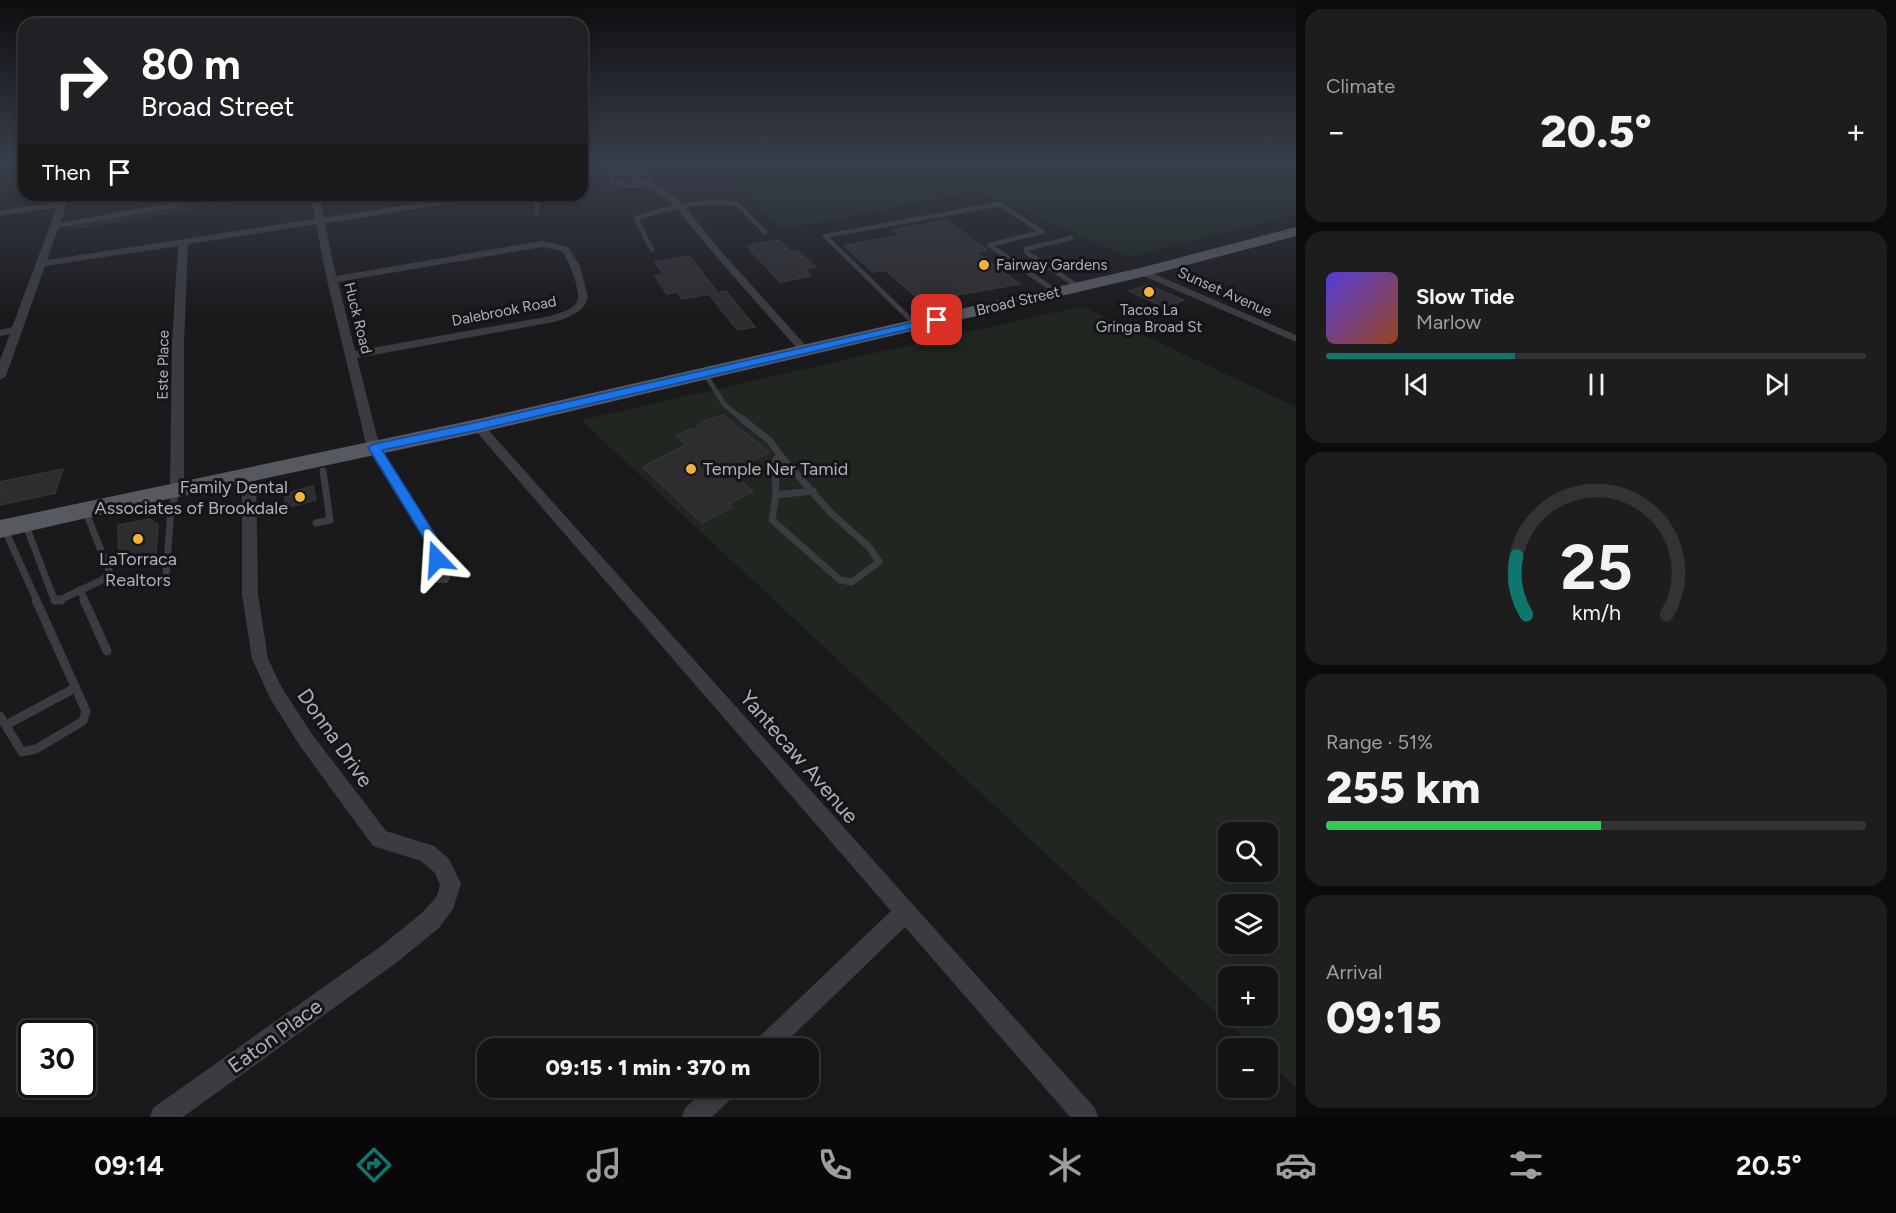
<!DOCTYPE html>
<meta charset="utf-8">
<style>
:root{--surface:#141415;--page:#1d1d1e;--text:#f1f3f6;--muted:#9d9ea0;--line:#333334;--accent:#0f766e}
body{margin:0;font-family:Figtree,sans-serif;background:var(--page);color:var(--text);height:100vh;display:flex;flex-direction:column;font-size:22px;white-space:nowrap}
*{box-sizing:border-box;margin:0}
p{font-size:20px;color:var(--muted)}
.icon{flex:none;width:33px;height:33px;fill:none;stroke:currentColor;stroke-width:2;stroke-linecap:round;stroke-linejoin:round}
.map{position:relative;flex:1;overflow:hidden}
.details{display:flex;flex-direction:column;gap:9px;padding:9px;background:#0b0b0c;width:600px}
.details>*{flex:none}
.banner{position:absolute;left:18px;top:18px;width:570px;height:183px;border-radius:18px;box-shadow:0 3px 9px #0003,0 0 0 2px var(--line);background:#202124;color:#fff;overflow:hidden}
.buttons{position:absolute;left:1218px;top:822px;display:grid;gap:12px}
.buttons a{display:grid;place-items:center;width:60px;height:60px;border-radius:12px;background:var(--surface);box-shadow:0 3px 9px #0003,0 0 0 2px var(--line);font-size:30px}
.speed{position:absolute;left:18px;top:1020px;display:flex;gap:12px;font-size:30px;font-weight:700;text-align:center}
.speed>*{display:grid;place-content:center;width:78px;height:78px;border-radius:50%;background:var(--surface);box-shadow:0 3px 9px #0003,0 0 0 2px var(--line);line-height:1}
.speed .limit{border:3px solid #111;border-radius:9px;background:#fff;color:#111}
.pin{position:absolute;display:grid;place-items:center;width:51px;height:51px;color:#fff;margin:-26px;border-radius:12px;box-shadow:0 3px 9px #0006}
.me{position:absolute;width:66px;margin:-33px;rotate:340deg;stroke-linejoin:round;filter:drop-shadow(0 0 4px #0008)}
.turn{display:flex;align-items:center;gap:21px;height:126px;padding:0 24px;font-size:27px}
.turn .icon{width:78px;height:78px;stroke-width:2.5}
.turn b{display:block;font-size:42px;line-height:51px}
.then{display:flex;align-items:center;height:57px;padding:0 24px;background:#0003;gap:12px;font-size:22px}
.big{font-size:45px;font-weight:800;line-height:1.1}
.details .card{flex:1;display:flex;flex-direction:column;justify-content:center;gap:9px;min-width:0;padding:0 21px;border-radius:18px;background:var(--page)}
.details .dial{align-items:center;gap:0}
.dial svg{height:156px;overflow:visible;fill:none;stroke:var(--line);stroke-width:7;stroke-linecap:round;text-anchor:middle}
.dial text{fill:var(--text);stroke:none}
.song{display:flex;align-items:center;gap:18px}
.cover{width:72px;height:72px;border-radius:9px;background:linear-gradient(135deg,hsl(250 70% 55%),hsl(20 70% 35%))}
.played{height:6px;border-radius:3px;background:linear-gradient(90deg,var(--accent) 35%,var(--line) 35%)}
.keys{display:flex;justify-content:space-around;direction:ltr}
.heat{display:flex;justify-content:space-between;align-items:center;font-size:33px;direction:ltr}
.charge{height:9px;border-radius:4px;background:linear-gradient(90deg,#34c759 51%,var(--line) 0)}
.trip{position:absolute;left:477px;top:1038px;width:342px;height:60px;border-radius:18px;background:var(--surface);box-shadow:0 3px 9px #0003,0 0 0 2px var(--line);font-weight:800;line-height:60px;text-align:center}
.tab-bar{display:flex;height:96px;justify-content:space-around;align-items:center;background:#080808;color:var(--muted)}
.tab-bar .icon{width:42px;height:42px}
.tab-bar .active{color:var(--accent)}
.tab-bar b{font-size:27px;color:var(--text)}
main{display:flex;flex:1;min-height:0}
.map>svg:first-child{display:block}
.built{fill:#262629}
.green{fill:#1f2720;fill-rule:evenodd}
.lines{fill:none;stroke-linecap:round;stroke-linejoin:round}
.stream{stroke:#2f3940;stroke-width:3}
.building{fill:#2d2d30;stroke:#343438;stroke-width:1.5}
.service-far3{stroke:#3b3c41;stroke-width:4.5}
.service-far2{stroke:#3b3c41;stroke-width:5}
.service-far1{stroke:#3b3c41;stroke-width:7}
.service{stroke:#3b3c41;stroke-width:9}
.minor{fill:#3b3c41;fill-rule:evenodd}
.primary{fill:#575960;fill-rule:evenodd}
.route{fill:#1a73e8;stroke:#114b97;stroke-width:1.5}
.poi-dot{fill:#f3b23b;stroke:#151517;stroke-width:2}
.labels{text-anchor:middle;stroke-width:6;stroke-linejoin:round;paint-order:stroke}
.far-poi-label{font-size:15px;fill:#acb1bb;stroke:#151517;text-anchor:start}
.far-street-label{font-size:15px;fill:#acb1bb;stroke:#151517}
.poi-label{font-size:18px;fill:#acb1bb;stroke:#151517;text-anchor:start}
.near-street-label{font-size:21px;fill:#acb1bb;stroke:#151517}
</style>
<main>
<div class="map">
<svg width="1296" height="1117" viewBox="0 0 1296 1117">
<rect width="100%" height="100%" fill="#1a1a1c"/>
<polygon class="built" points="138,195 285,195 65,231 69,221 134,209"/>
<g class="green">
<polygon points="736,160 1296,160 1296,214 1128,257 977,191 784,229 746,192"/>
<path d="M1082,306L1296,407V1087L1268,1061V1048H1254L581,420ZM1228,832H1268V872H1228ZM1228,904H1268V944H1228ZM1228,976H1268V1016H1228Z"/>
</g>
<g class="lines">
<polyline class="stream" points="1219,171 1217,163 1225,160"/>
</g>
<g class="building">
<polygon points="947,220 987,250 976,252 1020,284 946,297 948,299 924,304 885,270 873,272 844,246 900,235 893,230"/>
<polygon points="779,240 791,252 798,251 815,267 805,269 811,276 780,282 747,246"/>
<polygon points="689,256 718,293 726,291 755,327 737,330 709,294 682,299 677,292 667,294 655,276 664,274 655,262"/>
<polygon points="1148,285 1183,300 1169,309 1129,291"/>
<polygon points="723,415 769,452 731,472 753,491 728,504 732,507 702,523 643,467 686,445 676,436 690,429 692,431 704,421"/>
<polygon points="63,469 55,493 0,505 0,482"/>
<polygon points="313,486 316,500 285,508 285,494"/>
<polygon points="150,519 158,525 156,553 119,560 118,525"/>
</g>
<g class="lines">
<g class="service-far3">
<polyline points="582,160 600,160"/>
<polygon points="613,169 641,170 652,176 648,184 629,186 613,182 611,176"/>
<polyline points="537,195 537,213"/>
<polyline points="55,226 185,203 188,195"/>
<path d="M652,250L636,218C667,208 705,199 737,204L765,232"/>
<polyline points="865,275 825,236 1000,204 1042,232 989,245 1033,275"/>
<polyline points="1061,275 1027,253 1026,249 1071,238"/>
</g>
<g class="service-far2">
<polyline points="864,274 916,325"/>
<polyline points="1030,274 1057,292"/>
<polyline points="1059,274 1079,287"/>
<polyline points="705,374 724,404 743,420"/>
</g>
<g class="service-far1">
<polyline points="741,418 770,441 780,455"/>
<polygon points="780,455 830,512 869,547 879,562 852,582 840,580 772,520 776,495 775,461"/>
<polyline points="776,495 813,491"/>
<polyline points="25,523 52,594 55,600 60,600 102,580 110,573 85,510"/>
<polyline points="316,523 330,520 323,471"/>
<polyline points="4,528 37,601"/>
<polyline points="166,575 171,509 177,489"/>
<polyline points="80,590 85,601"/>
</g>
<g class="service">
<polyline points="55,600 61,600"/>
<polyline points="84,600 107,651"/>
<polyline points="0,716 22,752 36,749 83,721 86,711 36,600"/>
<polyline points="6,725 75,688"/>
</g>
<g class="minor">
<polygon points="595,160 605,160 662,188 681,202 720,250 809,349 809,353 801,353 714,254 675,206 656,192"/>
<path d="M62,195H70L47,260L315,219L311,195H319L324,218L455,197L459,200L455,203L325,223L336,276L542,241L568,247L580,266L588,298C584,312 568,318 554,322L357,358L380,448L438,539L450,579L447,583H437L424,540L367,448L327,280L316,224L188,244L184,342V489L182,492L177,494L170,489L172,342L178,246L45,266L6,376L0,380V360L10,334L0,336V330L12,327L57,207L0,216V210L59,202ZM542,247L562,251C568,260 582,291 577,302C573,310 559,313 551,316L355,351L338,282Z"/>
<polygon points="1139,270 1145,270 1296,335 1296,342 1139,274"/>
<polygon points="478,422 482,423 1095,1108 1098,1117 1070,1117 905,927 780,1048 752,1048 756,1040 891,911 474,429 472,426"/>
<polygon points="249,469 256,474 258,594 268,659 282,688 312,734 386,831 434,846 449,859 461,884 453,909 439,928 396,963 183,1117 150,1117 153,1108 380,947 423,912 437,896 440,885 435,873 421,861 373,846 300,746 270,698 252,659 242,594 242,474"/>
<polygon points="707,1088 736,1088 733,1097 712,1117 682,1117 685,1108"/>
</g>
<polygon class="primary" points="1296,227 1296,236 1142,277 478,433 177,497 0,538 0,520 478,419 1140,268"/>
</g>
<linearGradient id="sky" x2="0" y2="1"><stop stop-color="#0e0e0f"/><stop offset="0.51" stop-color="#383e4b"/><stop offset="1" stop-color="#383e4b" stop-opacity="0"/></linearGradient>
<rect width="1296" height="316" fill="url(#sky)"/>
<polygon class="route" points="937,317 941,320 940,322 478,430 382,450 436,536 444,559 437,565 432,563 425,540 368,447 374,444 478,422"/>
<g class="poi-dot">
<circle cx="984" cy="265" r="6"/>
<circle cx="1149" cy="292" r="6"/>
<circle cx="691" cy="469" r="6"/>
<circle cx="300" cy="497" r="6"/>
<circle cx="138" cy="539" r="6"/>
</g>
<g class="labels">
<g class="far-poi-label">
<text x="996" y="270">Fairway Gardens</text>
<text x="1149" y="315" text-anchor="middle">Tacos La<tspan x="1149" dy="17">Gringa Broad St</tspan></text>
</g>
<g class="far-street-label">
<text transform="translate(1225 292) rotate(24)" y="5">Sunset Avenue</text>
<text transform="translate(1018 301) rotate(-13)" y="5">Broad Street</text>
<text transform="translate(504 311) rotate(-11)" y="5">Dalebrook Road</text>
<text transform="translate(358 318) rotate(76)" y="5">Huck Road</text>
<text transform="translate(163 365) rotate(-89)" y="5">Este Place</text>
</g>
<g class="poi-label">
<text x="703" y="475">Temple Ner Tamid</text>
<text x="288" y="493" text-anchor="end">Family Dental<tspan x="288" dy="21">Associates of Brookdale</tspan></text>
<text x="138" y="565" text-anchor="middle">LaTorraca<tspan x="138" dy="21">Realtors</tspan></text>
</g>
<g class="near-street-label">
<text transform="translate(335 738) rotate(55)" y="7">Donna Drive</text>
<text transform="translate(799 757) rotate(49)" y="7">Yantecaw Avenue</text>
<text transform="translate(275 1036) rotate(-36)" y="7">Eaton Place</text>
</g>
</g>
</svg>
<div class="buttons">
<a><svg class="icon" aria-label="search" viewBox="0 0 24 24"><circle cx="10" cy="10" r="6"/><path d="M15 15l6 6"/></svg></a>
<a><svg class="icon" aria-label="layers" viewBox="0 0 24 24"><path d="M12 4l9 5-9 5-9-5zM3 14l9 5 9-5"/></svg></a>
<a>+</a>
<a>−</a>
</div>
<div class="speed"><div class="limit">30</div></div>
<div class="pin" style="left:937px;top:320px;background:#d93025"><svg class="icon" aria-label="arrive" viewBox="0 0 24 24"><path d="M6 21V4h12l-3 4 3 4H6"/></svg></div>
<svg class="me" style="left:437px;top:559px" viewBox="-20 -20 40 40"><path d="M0-17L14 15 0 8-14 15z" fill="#1a73e8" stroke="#fff" stroke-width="4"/></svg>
<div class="trip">09:15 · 1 min · 370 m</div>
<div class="banner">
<div class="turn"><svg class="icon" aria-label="right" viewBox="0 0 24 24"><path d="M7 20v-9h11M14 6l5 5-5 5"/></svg><div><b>80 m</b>Broad Street</div></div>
<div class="then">Then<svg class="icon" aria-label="arrive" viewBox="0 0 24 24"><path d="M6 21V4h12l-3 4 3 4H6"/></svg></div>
</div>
</div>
<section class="details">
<div class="card"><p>Climate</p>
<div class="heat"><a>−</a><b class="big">20.5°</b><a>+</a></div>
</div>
<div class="card">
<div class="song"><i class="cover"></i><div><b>Slow Tide</b><p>Marlow</p></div></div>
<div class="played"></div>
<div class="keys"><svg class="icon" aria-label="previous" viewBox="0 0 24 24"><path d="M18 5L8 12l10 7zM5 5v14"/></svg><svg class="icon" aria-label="pause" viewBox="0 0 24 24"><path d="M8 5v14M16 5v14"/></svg><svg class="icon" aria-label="next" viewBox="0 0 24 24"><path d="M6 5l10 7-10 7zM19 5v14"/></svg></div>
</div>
<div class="card dial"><svg viewBox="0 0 100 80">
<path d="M14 69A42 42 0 1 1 86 69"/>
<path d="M14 69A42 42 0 0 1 9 39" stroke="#0f766e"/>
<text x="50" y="56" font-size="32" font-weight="700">25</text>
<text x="50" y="72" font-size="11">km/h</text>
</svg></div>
<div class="card"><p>Range · 51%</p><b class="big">255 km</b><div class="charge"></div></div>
<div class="card"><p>Arrival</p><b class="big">09:15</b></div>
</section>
</main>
<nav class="tab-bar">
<b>09:14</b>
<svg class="icon active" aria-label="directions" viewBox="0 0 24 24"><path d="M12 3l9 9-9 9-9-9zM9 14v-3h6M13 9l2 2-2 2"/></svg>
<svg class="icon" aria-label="music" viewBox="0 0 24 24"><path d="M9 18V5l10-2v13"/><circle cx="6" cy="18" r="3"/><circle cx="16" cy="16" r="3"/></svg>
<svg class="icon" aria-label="phone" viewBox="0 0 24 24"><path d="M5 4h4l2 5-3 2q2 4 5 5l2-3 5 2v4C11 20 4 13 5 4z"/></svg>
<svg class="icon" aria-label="climate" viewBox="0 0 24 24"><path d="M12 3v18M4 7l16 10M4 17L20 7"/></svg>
<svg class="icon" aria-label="car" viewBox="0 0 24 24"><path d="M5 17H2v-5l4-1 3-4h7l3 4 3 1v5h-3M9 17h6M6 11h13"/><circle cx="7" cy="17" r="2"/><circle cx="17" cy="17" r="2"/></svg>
<svg class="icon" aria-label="filters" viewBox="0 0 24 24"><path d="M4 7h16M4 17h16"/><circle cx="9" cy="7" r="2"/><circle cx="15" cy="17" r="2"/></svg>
<b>20.5°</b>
</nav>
